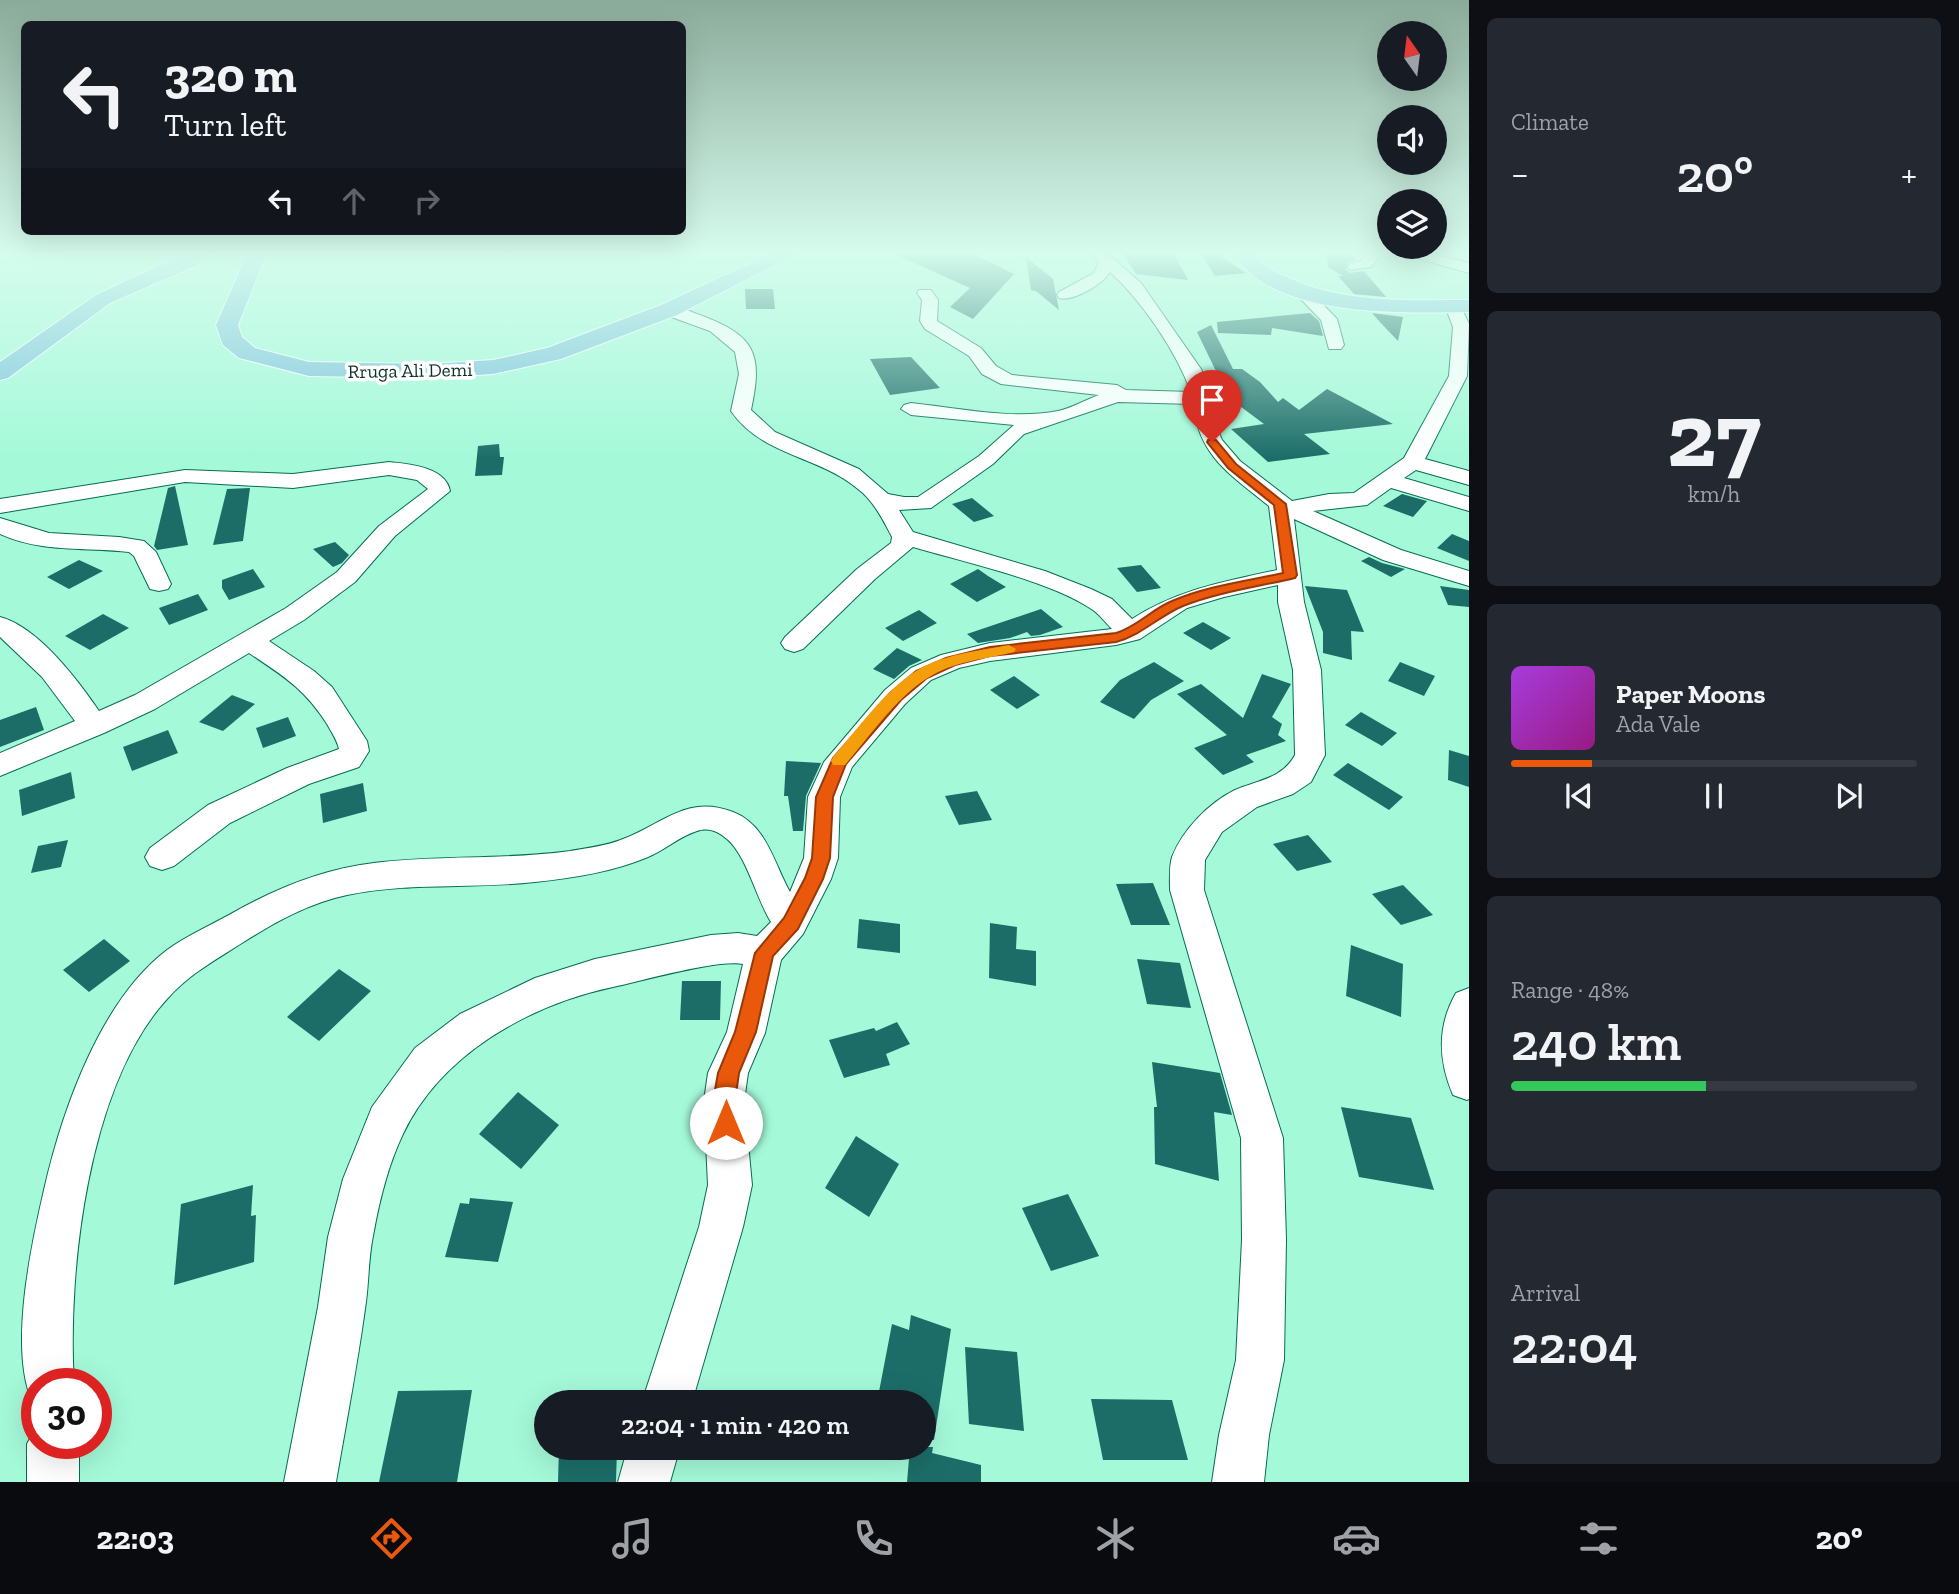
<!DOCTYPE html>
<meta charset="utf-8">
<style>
:root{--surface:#171b24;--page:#242831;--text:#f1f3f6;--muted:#9ea1a6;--line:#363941;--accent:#ea580c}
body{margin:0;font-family:"Zilla Slab",serif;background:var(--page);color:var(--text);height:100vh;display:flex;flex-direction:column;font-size:26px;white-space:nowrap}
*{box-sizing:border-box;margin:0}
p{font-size:23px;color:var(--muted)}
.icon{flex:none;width:38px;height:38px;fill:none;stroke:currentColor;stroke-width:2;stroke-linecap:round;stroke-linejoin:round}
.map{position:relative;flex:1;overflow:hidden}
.drawer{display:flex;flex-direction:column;gap:18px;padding:18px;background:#0d0f14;width:490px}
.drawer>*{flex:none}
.top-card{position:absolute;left:21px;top:21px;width:665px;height:214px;border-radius:10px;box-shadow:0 7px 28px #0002;background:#171b24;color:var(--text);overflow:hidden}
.needle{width:46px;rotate:346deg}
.buttons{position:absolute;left:1377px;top:21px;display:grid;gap:14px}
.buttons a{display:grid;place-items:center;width:70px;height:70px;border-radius:50%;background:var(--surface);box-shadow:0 7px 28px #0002;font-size:35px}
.speed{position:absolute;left:21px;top:1368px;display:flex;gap:14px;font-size:35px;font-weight:700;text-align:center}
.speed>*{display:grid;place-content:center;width:91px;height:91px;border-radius:50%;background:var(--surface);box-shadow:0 7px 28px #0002;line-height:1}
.speed .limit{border:10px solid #d22;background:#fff;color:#111}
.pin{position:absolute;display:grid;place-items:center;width:60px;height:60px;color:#fff;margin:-72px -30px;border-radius:50% 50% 50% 0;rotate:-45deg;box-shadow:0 0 7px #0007}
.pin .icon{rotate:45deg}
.me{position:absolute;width:77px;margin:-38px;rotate:0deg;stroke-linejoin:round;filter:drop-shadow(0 0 5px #0008)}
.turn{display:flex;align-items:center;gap:24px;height:147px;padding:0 28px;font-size:32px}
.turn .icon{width:91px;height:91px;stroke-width:2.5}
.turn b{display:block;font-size:49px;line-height:60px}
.lanes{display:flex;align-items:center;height:66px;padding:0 28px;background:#0003;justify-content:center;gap:35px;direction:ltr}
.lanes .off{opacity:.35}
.big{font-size:52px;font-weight:600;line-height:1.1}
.drawer .tile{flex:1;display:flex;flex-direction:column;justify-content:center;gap:10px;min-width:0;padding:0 24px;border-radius:10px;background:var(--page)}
.drawer .dial{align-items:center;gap:0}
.dial b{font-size:91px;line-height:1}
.song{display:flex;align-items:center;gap:21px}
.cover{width:84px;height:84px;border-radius:10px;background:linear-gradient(135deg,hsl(280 70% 55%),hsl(310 70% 35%))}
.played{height:7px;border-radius:4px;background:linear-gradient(90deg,var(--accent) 20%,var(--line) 20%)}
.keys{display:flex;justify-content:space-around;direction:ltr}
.heat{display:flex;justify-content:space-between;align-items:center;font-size:38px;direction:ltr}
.charge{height:10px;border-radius:5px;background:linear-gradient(90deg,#34c759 48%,var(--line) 0)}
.trip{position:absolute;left:534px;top:1390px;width:402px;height:70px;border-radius:35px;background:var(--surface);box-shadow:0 7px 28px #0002;font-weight:600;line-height:70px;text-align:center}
.dock{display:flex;height:112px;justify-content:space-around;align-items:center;background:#090b0e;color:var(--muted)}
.dock .icon{width:49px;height:49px}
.dock .on{color:var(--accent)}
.dock b{font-size:32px;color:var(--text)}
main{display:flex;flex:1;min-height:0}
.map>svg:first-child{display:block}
.building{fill:#1c6d68}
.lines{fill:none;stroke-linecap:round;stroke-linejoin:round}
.minor-casing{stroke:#046d52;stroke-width:2}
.major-casing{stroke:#fff;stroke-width:2}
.minor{fill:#fff;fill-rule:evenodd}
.major{fill:#7ec2dc;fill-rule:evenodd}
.route{fill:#ea580c;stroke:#983908;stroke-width:2}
.slow{fill:#f59e0b}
.labels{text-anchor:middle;stroke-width:7;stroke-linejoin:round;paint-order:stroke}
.far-street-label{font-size:19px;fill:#0c3125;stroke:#fff}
</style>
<main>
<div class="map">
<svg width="1469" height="1482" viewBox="0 0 1469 1482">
<rect width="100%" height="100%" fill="#a4f9d9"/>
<g class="building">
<polygon points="886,250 974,250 974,254 1014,274 973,319 950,307 970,288"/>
<polygon points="1121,250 1172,250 1188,280 1136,274"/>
<polygon points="1199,250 1211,250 1246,273 1215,276"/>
<polygon points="1327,250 1348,250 1356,260 1348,262 1345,269 1350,273 1364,271 1386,297 1354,294 1338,276 1343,276 1328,267"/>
<polygon points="1026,257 1053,279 1059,310 1036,291 1031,290"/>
<polygon points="745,289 773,289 775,309 746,309"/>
<polygon points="1310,313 1319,321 1323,336 1272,328 1271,335 1218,333 1217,322"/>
<polygon points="1372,313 1403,317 1398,341 1378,320"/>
<polygon points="1211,325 1233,369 1242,369 1260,382 1278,402 1283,398 1299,410 1327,389 1393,424 1304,434 1330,454 1268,462 1231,429 1264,424 1229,398 1197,332"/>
<polygon points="911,357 940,388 890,395 870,359"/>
<polygon points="499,444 500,457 504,457 502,475 475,476 478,446"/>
<polygon points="175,486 188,545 157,550 154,546 168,488"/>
<polygon points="250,488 243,541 213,545 227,489"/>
<polygon points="1402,494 1427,501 1413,517 1383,506"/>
<polygon points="972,498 994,516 974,522 952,504"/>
<polygon points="1452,534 1469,541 1469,561 1437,548"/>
<polygon points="335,542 349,555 342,563 333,567 313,549"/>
<polygon points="1369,557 1382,563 1405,569 1391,577 1361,561"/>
<polygon points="79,560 103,571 69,589 47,577"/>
<polygon points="1141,565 1161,588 1137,592 1117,568"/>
<polygon points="253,569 265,587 229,600 222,588 222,580"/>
<polygon points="978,569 988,576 1006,587 977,602 950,584"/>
<polygon points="1305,586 1347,590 1364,632 1351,631 1352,660 1323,653 1323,632"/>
<polygon points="1440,586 1469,590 1469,607 1448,605"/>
<polygon points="198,594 208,610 169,625 159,608"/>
<polygon points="1041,609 1063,627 1040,635 1031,636 1027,632 1010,638 978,643 967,634"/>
<polygon points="919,610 937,623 903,641 885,628"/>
<polygon points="103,614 129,628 90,650 65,636"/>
<polygon points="1203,622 1231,638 1211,650 1183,633"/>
<polygon points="897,648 922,660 909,666 894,679 873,669"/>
<polygon points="1154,662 1184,681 1151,700 1134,719 1100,702 1120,680"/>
<polygon points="1400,662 1435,676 1424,696 1388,681"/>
<polygon points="1262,674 1291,684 1272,717 1282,724 1278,735 1286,741 1246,755 1254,762 1223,775 1194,748 1227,735 1177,694 1201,684 1243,718"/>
<polygon points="1014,676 1040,695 1017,709 990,690"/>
<polygon points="232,695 255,704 223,731 199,722"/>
<polygon points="36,707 44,730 0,747 0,720"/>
<polygon points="1361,712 1397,733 1382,746 1345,725"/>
<polygon points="288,717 296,736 263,748 256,728"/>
<polygon points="168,730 178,753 132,771 123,747"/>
<polygon points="1449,750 1469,756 1469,787 1448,780"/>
<polygon points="786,761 821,763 806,796 803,831 793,831 788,796 784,796"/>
<polygon points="1348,763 1403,797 1389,810 1333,775"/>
<polygon points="71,772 75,798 22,816 19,790"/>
<polygon points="363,783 367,811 323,823 320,794"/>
<polygon points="977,791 992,820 959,825 945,796"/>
<polygon points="1308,835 1332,862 1297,871 1273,844"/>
<polygon points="68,840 61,867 31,873 38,846"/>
<polygon points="1153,883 1170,925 1131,925 1116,884"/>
<polygon points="1403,885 1433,915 1401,925 1372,894"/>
<polygon points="859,919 900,924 900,953 857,948"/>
<polygon points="990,923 1017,927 1016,949 1036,951 1036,986 989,978"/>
<polygon points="104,939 130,961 89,992 63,970"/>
<polygon points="1351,945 1403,964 1401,1017 1346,996"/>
<polygon points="1137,959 1180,963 1191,1008 1147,1004"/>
<polygon points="339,969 371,991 319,1041 287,1017"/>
<polygon points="682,981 721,981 720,1020 680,1020"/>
<polygon points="897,1022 910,1044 886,1054 890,1065 844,1078 829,1040 874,1028 876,1031"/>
<polygon points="1152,1062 1220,1073 1232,1115 1214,1112 1219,1181 1155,1164 1154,1107 1157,1107"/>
<polygon points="518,1092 559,1125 521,1169 479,1134"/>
<polygon points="1341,1107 1411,1118 1434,1190 1359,1177"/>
<polygon points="856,1136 899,1164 869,1217 825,1188"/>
<polygon points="253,1185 251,1216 256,1215 254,1262 174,1285 181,1204"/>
<polygon points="1068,1194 1099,1256 1051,1271 1022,1208"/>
<polygon points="470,1198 513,1202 498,1262 445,1257 460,1203 469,1204"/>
<polygon points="911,1315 951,1329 934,1440 924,1439 924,1402 877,1402 892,1324 909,1330"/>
<polygon points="965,1347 1017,1352 1024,1431 969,1424"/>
<polygon points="472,1390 457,1482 379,1482 398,1391"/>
<polygon points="1091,1399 1172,1400 1188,1460 1103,1460"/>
<polygon points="559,1447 617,1447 616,1482 558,1482"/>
<polygon points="910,1447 933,1447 932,1453 981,1465 981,1482 907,1482"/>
</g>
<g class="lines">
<g class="minor-casing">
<g id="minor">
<path d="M1087,250H1103L1141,283L1201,369L1213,398L1215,424L1222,440L1240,461L1292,501L1329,494L1354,493L1404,458L1449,376L1453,327L1445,306L1447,303H1459L1469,324L1467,376L1425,459L1469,471V485L1416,470L1404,478L1469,497V511L1391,488L1367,505L1313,511L1401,550L1469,571V586L1383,560L1294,519L1304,602L1321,670L1325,755L1311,782L1293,794L1257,807L1222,832L1205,860L1204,890L1283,1138L1286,1240L1284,1360L1269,1435L1264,1482H1212L1219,1435L1236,1360L1242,1240L1241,1138L1170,890C1170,880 1169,867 1172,857C1183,829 1209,803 1235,790C1258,780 1282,779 1295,755L1293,670L1278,602V585L1224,597L1187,608L1140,639L1116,645L990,661L959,668L931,680L905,704L852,767L840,797L838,858L831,879L803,934L781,960L765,1033L748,1073L744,1101L752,1185L743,1227L692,1402H642L699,1227L708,1185L704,1101L708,1073L727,1032L743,964C717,959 642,981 613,987C529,1005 441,1054 403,1134C388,1165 379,1202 373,1236C368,1260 369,1285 365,1309C357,1367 346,1424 336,1482H284L318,1307L328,1237L343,1179L372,1107L415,1048L460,1014L535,978L595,959L711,935L738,933L757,936L771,922C756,898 747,856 727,839C718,831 708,827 697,831C680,836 665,850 648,857C612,872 573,878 535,882C473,889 409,882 347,895C309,903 275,922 242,943C214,961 189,974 167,999C88,1085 67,1272 74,1384H37V1404L32,1401C9,1348 31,1246 44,1190C62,1111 100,1001 167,950C186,936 209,926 229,915C274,889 323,869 374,863C439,855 505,860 570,851C588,848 606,846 623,839C663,824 687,794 733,812C767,825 774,864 790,892L804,858L808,797L824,762L885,690L911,668L941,655L990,643L1112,629C1106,623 1100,615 1093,610C1051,581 964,562 913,547L875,579L803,649L794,652L785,649L781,643L785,637L857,569L891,543L892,537C883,520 874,501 858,489C819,456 762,456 731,411L739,374L735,352L710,331L663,314L661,310L663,306C675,304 689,311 700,315C756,336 763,354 751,410L775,432L859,469L888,494L904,497H918L979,456L1014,425L911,415L901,409L904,405L911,403C958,408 1011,420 1058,411C1072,408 1085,400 1099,395L1001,384L982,374L969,356L925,329L920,321L922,300L917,293L919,290H931L938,300L937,321L981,348L996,366L1012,375L1117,385L1126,390L1191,392C1176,351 1142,301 1110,272C1103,284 1073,302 1059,298L1057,295L1059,292L1094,273L1099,262ZM1118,402L1194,404C1197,455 1232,476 1269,506L1277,570C1224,582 1179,589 1132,619L1112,599L1091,589L1045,571L913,532L899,510L931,508L993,464L1024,434Z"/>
<polygon points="1369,250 1384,250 1371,267 1350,270 1347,267 1350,264 1361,261"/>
<polygon points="1388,250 1415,250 1469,263 1469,273"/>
<polygon points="1302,287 1308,289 1337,319 1344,345 1341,349 1329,349 1321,320 1294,292"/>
<path d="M389,462C409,464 446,467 450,491L395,536L355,582L304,620L269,641L314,671L332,687L367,741L369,751L359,767L309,784L230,823L174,866L162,870L150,866L145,857L150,848L208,805L287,768L339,749C337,740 332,733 327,724C304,688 283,676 249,653L155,709L104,733L0,776V753L75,721L42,677L0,637V617C38,627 77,679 99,711L135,695L286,608L337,572L379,526L428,489L417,480L389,475L293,488L185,482L0,513V499L185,470L293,474Z"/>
<path d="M0,518L49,533L119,537L144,541L156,552L171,584L168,589L159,591L150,589L134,556L129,552C86,547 41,553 0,534Z"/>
<path d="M1469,988V1099L1467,1100L1453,1095C1438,1060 1437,1026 1456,993Z"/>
<polygon points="37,1425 37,1444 79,1444 79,1482 27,1482 27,1444"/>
<polygon points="628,1447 680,1447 670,1482 618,1482"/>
</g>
</g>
<g class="major-casing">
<g id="major">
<polygon points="192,250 215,250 195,266 110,303 8,378 0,380 0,362 96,295"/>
<polygon points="249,250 268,250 238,325 242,337 255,348 309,362 430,364 493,360 547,348 661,305 779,250 804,250 677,315 561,359 493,374 430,378 309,376 239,358 223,345 216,325"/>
<path d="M1232,250H1251C1259,265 1275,272 1289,278C1346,304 1408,300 1469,300V312C1404,313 1267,319 1232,250Z"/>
</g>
</g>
<use href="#minor" class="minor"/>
<use href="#major" class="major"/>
</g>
<linearGradient id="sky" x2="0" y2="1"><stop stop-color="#8bab9a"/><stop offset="0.55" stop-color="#d6fcee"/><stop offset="1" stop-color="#d6fcee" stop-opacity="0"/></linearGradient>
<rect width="1469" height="458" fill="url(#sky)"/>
<path class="route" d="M1208,440H1216L1236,464L1286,504L1297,575L1295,578C1257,587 1219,592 1183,606C1159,616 1142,635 1116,642L990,656L955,665L927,678L901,700L846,764L833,797L830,858L823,879L798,929L773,956L756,1032L739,1073L735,1101L737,1123L734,1131L726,1134L718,1131L713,1101L718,1073L735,1032L755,953L784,918L805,878L812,858L816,797L833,758L890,693L916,671L946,658L990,647L1116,633C1137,627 1152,609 1172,601C1207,586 1246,581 1283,573L1274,505L1228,468L1207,442Z"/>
<path class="slow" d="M1009,645L1016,649L1014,652C995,657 975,659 956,665C907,679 876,729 845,765H833L831,761L833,757C859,728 883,692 916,671C943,654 978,651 1009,645Z"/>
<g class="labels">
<g class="far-street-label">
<text transform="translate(410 370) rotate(-1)" y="7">Rruga Ali Demi</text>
</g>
</g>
</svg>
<div class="buttons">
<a><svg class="needle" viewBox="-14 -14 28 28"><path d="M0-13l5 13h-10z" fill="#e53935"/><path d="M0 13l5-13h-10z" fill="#9ea1a6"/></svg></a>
<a><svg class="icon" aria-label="sound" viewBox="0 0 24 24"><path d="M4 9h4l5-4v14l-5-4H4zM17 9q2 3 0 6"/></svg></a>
<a><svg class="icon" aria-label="layers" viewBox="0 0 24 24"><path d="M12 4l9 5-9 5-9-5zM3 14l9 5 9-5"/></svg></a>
</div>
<div class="speed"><div class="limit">30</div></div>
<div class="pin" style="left:1212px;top:442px;background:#d93025"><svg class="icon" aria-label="arrive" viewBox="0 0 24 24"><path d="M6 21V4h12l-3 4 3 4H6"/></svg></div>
<svg class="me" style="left:726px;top:1123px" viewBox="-20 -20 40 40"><circle r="19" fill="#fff"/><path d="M0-13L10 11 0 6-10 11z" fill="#ea580c"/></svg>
<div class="trip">22:04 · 1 min · 420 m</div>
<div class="top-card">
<div class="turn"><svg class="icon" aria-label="left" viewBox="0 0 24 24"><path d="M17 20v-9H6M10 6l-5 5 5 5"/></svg><div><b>320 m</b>Turn left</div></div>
<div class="lanes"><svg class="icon" aria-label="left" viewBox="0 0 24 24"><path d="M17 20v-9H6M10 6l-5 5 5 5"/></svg><svg class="icon off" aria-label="ahead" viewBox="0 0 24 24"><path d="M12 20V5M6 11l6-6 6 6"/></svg><svg class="icon off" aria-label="right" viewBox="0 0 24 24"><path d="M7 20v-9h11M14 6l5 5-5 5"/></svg></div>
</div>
</div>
<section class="drawer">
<div class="tile"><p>Climate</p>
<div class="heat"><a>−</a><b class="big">20°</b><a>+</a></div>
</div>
<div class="tile dial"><b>27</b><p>km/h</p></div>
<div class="tile">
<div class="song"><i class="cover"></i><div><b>Paper Moons</b><p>Ada Vale</p></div></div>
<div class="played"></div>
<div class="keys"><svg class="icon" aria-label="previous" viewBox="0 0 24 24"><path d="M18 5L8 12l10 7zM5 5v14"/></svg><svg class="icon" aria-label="pause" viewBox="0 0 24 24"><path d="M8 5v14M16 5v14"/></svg><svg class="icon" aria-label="next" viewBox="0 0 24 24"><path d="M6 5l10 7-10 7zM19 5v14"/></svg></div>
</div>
<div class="tile"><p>Range · 48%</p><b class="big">240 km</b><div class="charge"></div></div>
<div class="tile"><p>Arrival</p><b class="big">22:04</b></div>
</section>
</main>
<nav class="dock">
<b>22:03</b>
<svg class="icon on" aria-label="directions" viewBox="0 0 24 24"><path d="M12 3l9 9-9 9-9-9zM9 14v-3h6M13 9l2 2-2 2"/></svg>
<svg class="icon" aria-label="music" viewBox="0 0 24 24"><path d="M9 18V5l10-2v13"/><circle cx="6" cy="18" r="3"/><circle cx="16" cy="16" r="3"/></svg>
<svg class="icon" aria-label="phone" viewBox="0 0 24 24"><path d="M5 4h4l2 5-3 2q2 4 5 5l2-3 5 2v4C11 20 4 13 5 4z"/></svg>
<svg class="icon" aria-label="climate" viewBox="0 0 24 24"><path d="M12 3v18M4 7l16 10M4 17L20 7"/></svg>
<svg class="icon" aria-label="car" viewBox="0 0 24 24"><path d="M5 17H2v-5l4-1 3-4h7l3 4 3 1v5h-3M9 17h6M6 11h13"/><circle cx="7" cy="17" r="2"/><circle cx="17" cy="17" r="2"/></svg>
<svg class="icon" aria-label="filters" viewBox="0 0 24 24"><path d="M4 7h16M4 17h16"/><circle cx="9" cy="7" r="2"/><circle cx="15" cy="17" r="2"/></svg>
<b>20°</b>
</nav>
